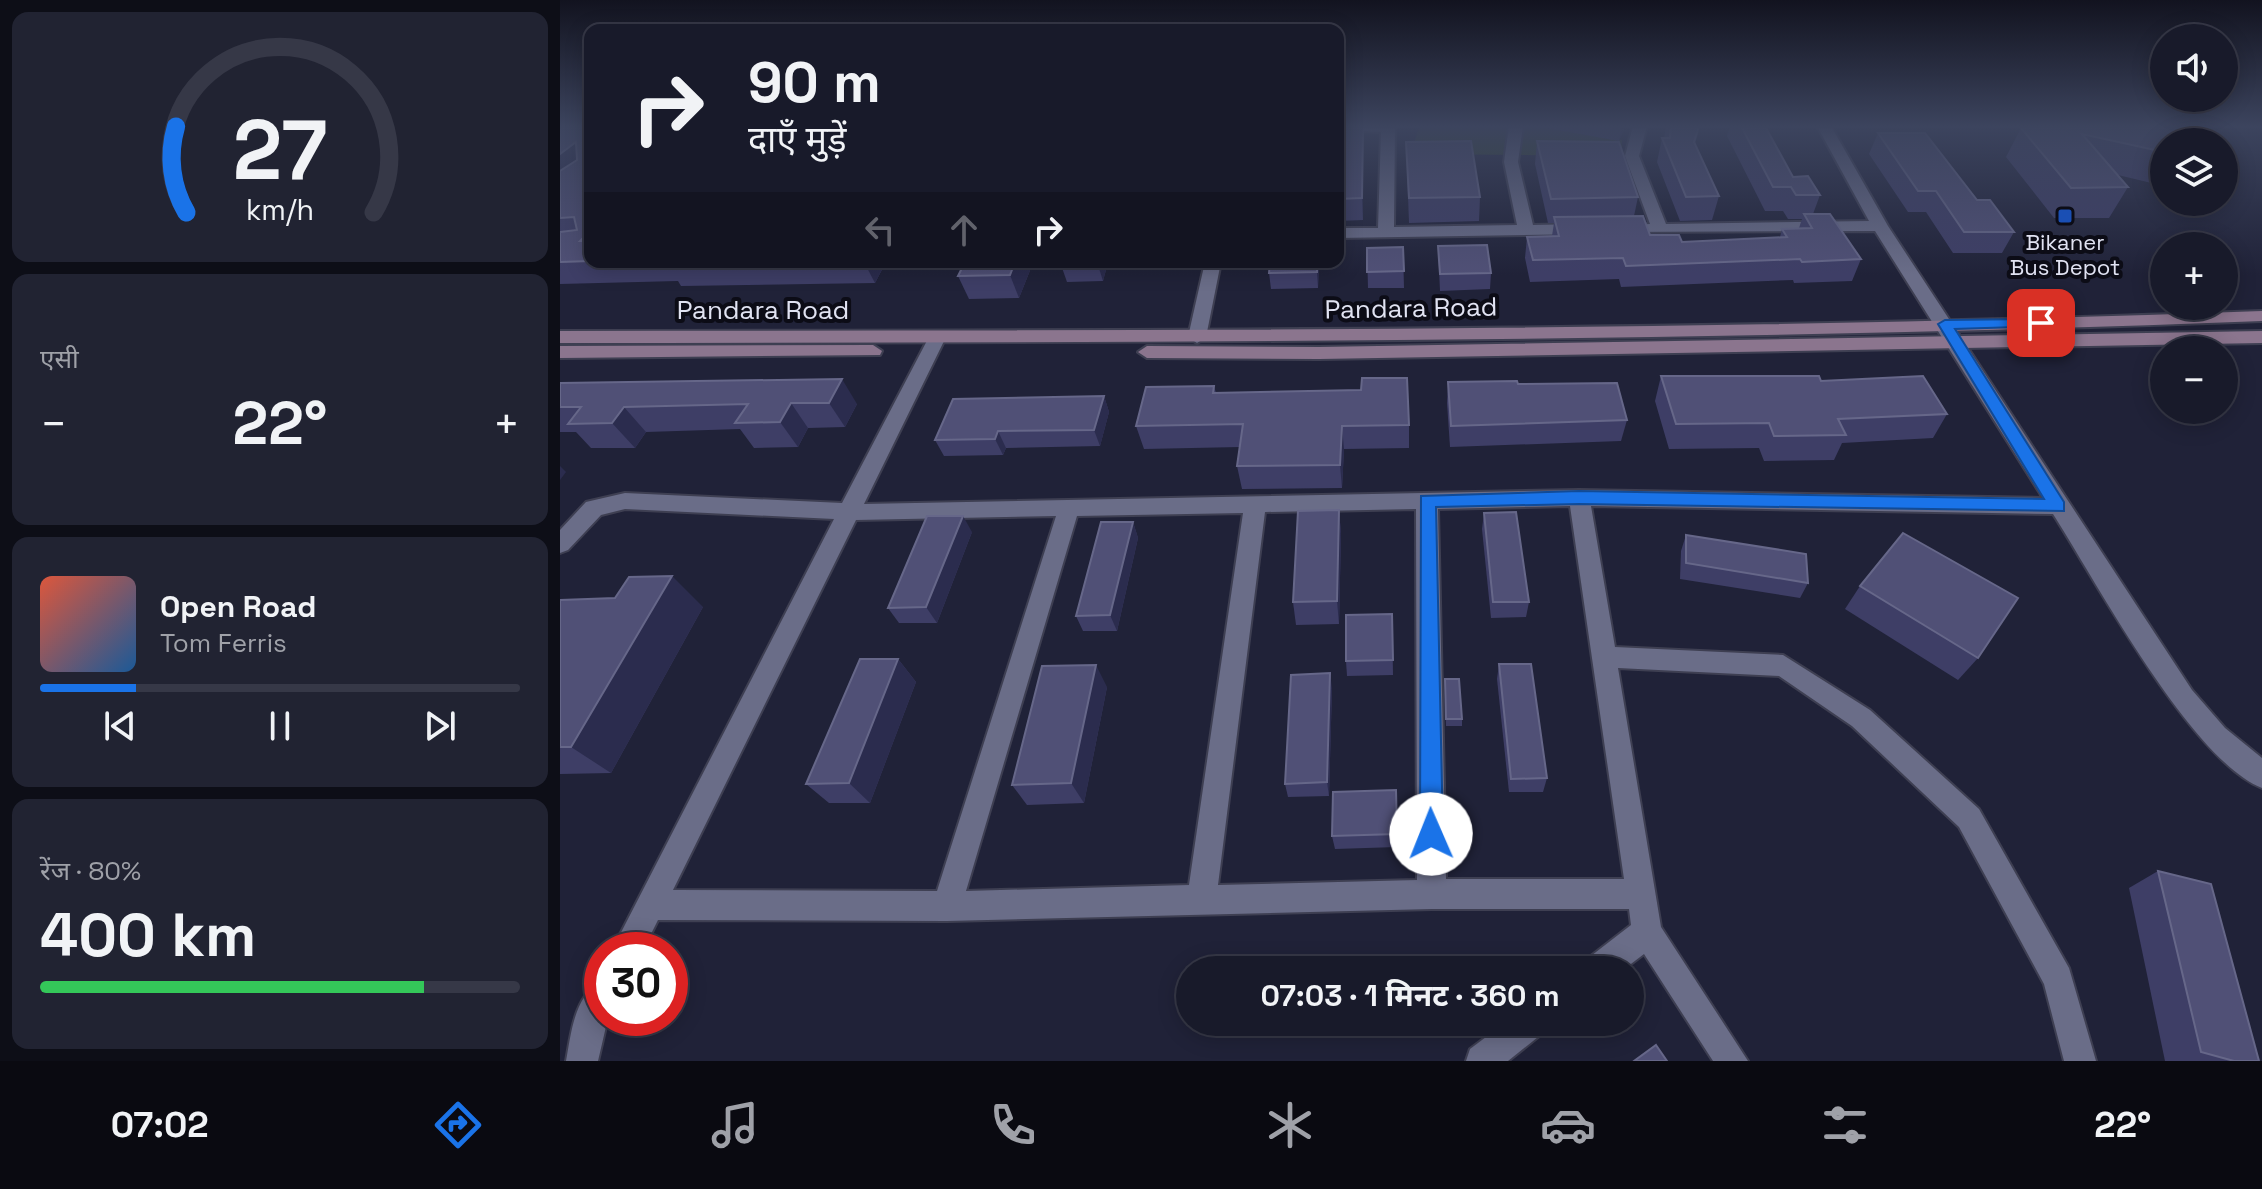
<!DOCTYPE html>
<html lang="hi">
<meta charset="utf-8">
<style>
:root{--surface:#181a2a;--page:#212332;--text:#f1f3f6;--muted:#9fa1a8;--line:#363847;--accent:#1a73e8}
body{margin:0;font-family:"Space Grotesk","Noto Sans Devanagari",sans-serif;background:var(--page);color:var(--text);height:100vh;display:flex;flex-direction:column;font-size:30px;white-space:nowrap}
*{box-sizing:border-box;margin:0}
p{font-size:26px;color:var(--muted)}
.icon{flex:none;width:44px;height:44px;fill:none;stroke:currentColor;stroke-width:2;stroke-linecap:round;stroke-linejoin:round}
.map{position:relative;flex:1;overflow:hidden}
.details{display:flex;flex-direction:column;gap:12px;padding:12px;background:#0d0e17;width:560px}
.details>*{flex:none}
.banner{position:absolute;left:24px;top:24px;width:760px;height:244px;border-radius:16px;box-shadow:0 4px 20px #0003,0 0 0 2px var(--line);background:#181a2a;color:var(--text);overflow:hidden}
.buttons{position:absolute;left:1590px;top:24px;display:grid;gap:16px}
.buttons a{display:grid;place-items:center;width:88px;height:88px;border-radius:50%;background:var(--surface);box-shadow:0 4px 20px #0003,0 0 0 2px var(--line);font-size:40px}
.speed{position:absolute;left:24px;top:932px;display:flex;gap:16px;font-size:40px;font-weight:700;text-align:center}
.speed>*{display:grid;place-content:center;width:104px;height:104px;border-radius:50%;background:var(--surface);box-shadow:0 4px 20px #0003,0 0 0 2px var(--line);line-height:1}
.speed .limit{border:12px solid #d22;background:#fff;color:#111}
.pin{position:absolute;display:grid;place-items:center;width:68px;height:68px;color:#fff;margin:-34px;border-radius:16px;box-shadow:0 4px 12px #0006}
.me{position:absolute;width:88px;margin:-44px;rotate:359deg;stroke-linejoin:round;filter:drop-shadow(0 0 6px #0008)}
.turn{display:flex;align-items:center;gap:28px;height:168px;padding:0 32px;font-size:36px}
.turn .icon{width:104px;height:104px;stroke-width:2.5}
.turn b{display:block;font-size:56px;line-height:68px}
.lanes{display:flex;align-items:center;height:76px;padding:0 32px;background:#0003;justify-content:center;gap:40px;direction:ltr}
.lanes .off{opacity:.35}
.big{font-size:60px;font-weight:700;line-height:1.1}
.details .tile{flex:1;display:flex;flex-direction:column;justify-content:center;gap:12px;min-width:0;padding:0 28px;border-radius:16px;background:var(--page)}
.details .dial{align-items:center;gap:0}
.dial svg{height:208px;overflow:visible;fill:none;stroke:var(--line);stroke-width:7;stroke-linecap:round;text-anchor:middle}
.dial text{fill:var(--text);stroke:none}
.song{display:flex;align-items:center;gap:24px}
.cover{width:96px;height:96px;border-radius:12px;background:linear-gradient(135deg,hsl(10 70% 55%),hsl(210 70% 35%))}
.played{height:8px;border-radius:4px;background:linear-gradient(90deg,var(--accent) 20%,var(--line) 20%)}
.keys{display:flex;justify-content:space-around;direction:ltr}
.heat{display:flex;justify-content:space-between;align-items:center;font-size:44px;direction:ltr}
.charge{height:12px;border-radius:6px;background:linear-gradient(90deg,#34c759 80%,var(--line) 0)}
.trip{position:absolute;left:616px;top:956px;width:468px;height:80px;border-radius:40px;background:var(--surface);box-shadow:0 4px 20px #0003,0 0 0 2px var(--line);font-weight:700;line-height:80px;text-align:center}
.tab-bar{display:flex;height:128px;justify-content:space-around;align-items:center;background:#0a0a11;color:var(--muted)}
.tab-bar .icon{width:56px;height:56px}
.tab-bar .selected{color:var(--accent)}
.tab-bar b{font-size:36px;color:var(--text)}
main{display:flex;flex:1;min-height:0}
.map>svg:first-child{display:block}
.green{fill:#334629}
.lines{fill:none;stroke-linecap:round;stroke-linejoin:round}
.minor-casing{stroke:#3e3f52;stroke-width:4}
.secondary-casing{stroke:#3e3f52;stroke-width:4}
.minor{fill:#6a6d88;fill-rule:evenodd}
.secondary{fill:#8b758e;fill-rule:evenodd}
.wall{fill:#3e3e66}
.shaded-wall{fill:#2b2c4e}
.building{fill:#505076;stroke:#666789;stroke-width:2}
.route{fill:#1a73e8;stroke:#114b97;stroke-width:2}
.transit-dot{fill:#1a4fb4;stroke:#0c0c16;stroke-width:3}
.labels{text-anchor:middle;stroke-width:8;stroke-linejoin:round;paint-order:stroke}
.far-poi-label{font-size:22px;fill:#e1e3f2;stroke:#0c0c16}
.street-label{font-size:26px;fill:#e1e3f2;stroke:#0c0c16}
</style>
<main>
<section class="details">
<div class="tile dial"><svg viewBox="0 0 100 80">
<path d="M14 69A42 42 0 1 1 86 69"/>
<path d="M14 69A42 42 0 0 1 10 36" stroke="#1a73e8"/>
<text x="50" y="56" font-size="32" font-weight="700">27</text>
<text x="50" y="72" font-size="11">km/h</text>
</svg></div>
<div class="tile"><p>एसी</p>
<div class="heat"><a>−</a><b class="big">22°</b><a>+</a></div>
</div>
<div class="tile">
<div class="song"><i class="cover"></i><div><b>Open Road</b><p>Tom Ferris</p></div></div>
<div class="played"></div>
<div class="keys"><svg class="icon" aria-label="previous" viewBox="0 0 24 24"><path d="M18 5L8 12l10 7zM5 5v14"/></svg><svg class="icon" aria-label="pause" viewBox="0 0 24 24"><path d="M8 5v14M16 5v14"/></svg><svg class="icon" aria-label="next" viewBox="0 0 24 24"><path d="M6 5l10 7-10 7zM19 5v14"/></svg></div>
</div>
<div class="tile"><p>रेंज · 80%</p><b class="big">400 km</b><div class="charge"></div></div>
</section>
<div class="map">
<svg width="1702" height="1061" viewBox="0 0 1702 1061">
<rect width="100%" height="100%" fill="#202238"/>
<polygon class="green" points="860,126 974,126 1062,140 1061,156 850,154"/>
<g class="lines">
<g class="minor-casing">
<g id="minor">
<polygon points="778,126 835,126 834,227 957,225 944,162 949,126 963,126 958,162 973,225 1023,224 1031,229 1023,234 778,238 778,228 818,228 821,132 778,130"/>
<path d="M1073,126H1087L1079,156L1106,224L1309,221L1257,126H1271L1328,226L1632,690L1665,728L1702,758V788C1631,760 1536,581 1493,514L1031,506L1055,647L1223,655L1310,710L1419,809L1509,968L1536,1061H1504L1484,984L1399,827L1292,726L1219,676L1058,668L1101,927L1188,1061H1153L1084,954L1063,970H1023L1027,959L1071,925L1069,909H872L387,921L98,920L83,950H52L274,519L65,509L41,515L8,550L0,553V530L26,502L65,493L282,503L371,333L377,331L386,337L304,504L1019,490L1483,498L1315,231L1052,232V226L1090,224L1065,156ZM1010,506L1064,879H886L878,509ZM856,509L857,880L658,885L705,512ZM683,513L629,885L406,891L517,516ZM496,516L377,891L113,890L296,520Z"/>
<polygon points="645,262 661,262 646,337 637,343 628,337"/>
<path d="M42,982V1018H48L38,1061H6C11,1035 14,994 42,982Z"/>
<polygon points="946,1022 988,1022 983,1033 948,1061 906,1061 910,1049"/>
</g>
</g>
<g class="secondary-casing">
<g id="secondary">
<path d="M1702,311V321C1135,343 567,342 0,343V331C567,330 1135,332 1702,311Z"/>
<polygon points="1702,331 1702,343 759,359 587,358 578,352 587,346 759,347"/>
<polygon points="313,345 322,351 320,355 0,358 0,346"/>
</g>
</g>
<use href="#minor" class="minor"/>
<use href="#secondary" class="secondary"/>
</g>
<g class="wall">
<polygon points="0,126 30,126 30,262 326,262 315,283 121,286 118,281 0,284"/>
<polygon points="778,126 803,126 803,220 778,221"/>
<polygon points="976,126 1065,126 1059,141"/>
<polygon points="1106,126 1140,126 1135,144 1159,196 1152,220 1120,221 1097,162 1102,138 1104,138"/>
<polygon points="1170,126 1205,126 1233,177 1260,195 1253,214 1301,259 1292,281 1234,283 1233,280 1061,287 1059,279 970,282 965,258 967,237 992,236 994,223 988,223 975,164 977,141 1078,197 1074,216 1090,235 1122,242 1220,237 1222,229 1239,228 1242,219 1228,219 1223,211 1205,211 1167,136"/>
<polygon points="1461,128 1604,142 1604,186 1558,175 1568,187 1549,218 1494,218 1446,157"/>
<polygon points="1318,133 1417,200 1454,232 1442,253 1393,253 1366,212 1348,212 1309,154"/>
<polygon points="846,142 920,197 919,221 849,223"/>
<polygon points="878,246 931,273 930,289 880,291"/>
<polygon points="843,247 844,288 808,288 807,248"/>
<polygon points="500,262 548,262 543,281 507,282"/>
<polygon points="759,262 758,288 711,289 709,273"/>
<polygon points="473,263 459,298 409,299 398,276"/>
<polygon points="1101,376 1261,381 1387,414 1373,438 1282,443 1274,460 1204,461 1199,448 1109,449 1095,401"/>
<polygon points="888,382 958,384 1067,420 1061,441 890,447 887,403"/>
<polygon points="0,383 297,404 285,427 248,428 238,447 194,448 180,429 86,432 75,448 31,448 16,432 0,432"/>
<polygon points="654,386 656,393 849,425 849,448 784,449 782,488 682,489 677,466 680,447 584,449 576,426"/>
<polygon points="544,396 549,412 540,446 446,448 443,455 384,456 375,440"/>
<polygon points="779,510 781,534 779,624 736,625 733,602"/>
<polygon points="924,513 969,602 966,617 931,618 922,529"/>
<polygon points="573,522 578,538 557,631 523,631 516,616"/>
<polygon points="412,532 377,623 339,623 328,608"/>
<polygon points="1126,535 1248,583 1240,598 1120,579 1121,551"/>
<polygon points="1300,586 1418,658 1398,680 1285,609"/>
<polygon points="0,600 143,607 51,773 0,774"/>
<polygon points="832,614 833,675 787,676 786,661"/>
<polygon points="338,659 356,682 310,803 269,803 246,784"/>
<polygon points="939,664 987,778 983,792 949,792 937,679"/>
<polygon points="547,687 524,803 467,805 452,785"/>
<polygon points="885,687 902,719 902,726 886,726"/>
<polygon points="772,688 769,796 728,797 725,784"/>
<polygon points="836,790 837,847 775,849 772,836"/>
<polygon points="1598,871 1699,1061 1605,1061 1569,888"/>
</g>
<g class="shaded-wall">
<polygon points="803,126 803,220 802,198"/>
<polygon points="1062,126 1065,126 1059,141"/>
<polygon points="16,142 30,163 0,186 0,154"/>
<polygon points="30,231 30,253 20,241"/>
<polygon points="304,262 326,262 315,283"/>
<polygon points="455,262 473,263 459,298 450,275"/>
<polygon points="537,262 548,262 543,281"/>
<polygon points="757,262 759,262 758,288 757,272"/>
<polygon points="282,379 297,404 285,427 269,403"/>
<polygon points="544,396 549,412 540,446 534,430"/>
<polygon points="231,403 248,428 238,447 220,422"/>
<polygon points="64,407 86,432 75,448 52,423"/>
<polygon points="782,426 784,449 782,488 780,465"/>
<polygon points="438,431 446,448 443,455 435,439"/>
<polygon points="0,466 6,472 0,480"/>
<polygon points="779,510 781,534 779,624 777,601"/>
<polygon points="403,516 412,532 377,623 366,607"/>
<polygon points="573,522 578,538 557,631 550,615"/>
<polygon points="112,576 143,607 51,773 11,747"/>
<polygon points="338,659 356,682 310,803 289,783"/>
<polygon points="536,665 547,687 524,803 511,783"/>
<polygon points="770,673 772,688 769,796 767,782"/>
</g>
<g class="building">
<polygon points="0,126 30,126 30,231 20,241 30,241 30,261 0,262 0,232 17,230 14,217 0,218 0,171 17,160 16,142 0,154"/>
<polygon points="778,126 803,126 802,198 778,199"/>
<polygon points="1111,126 1139,126 1134,142 1159,196 1126,197 1102,138 1110,138"/>
<polygon points="1181,126 1205,126 1233,177 1248,176 1260,195 1236,195 1231,187 1213,187"/>
<polygon points="1467,126 1626,126 1626,133 1637,135 1637,142 1604,142 1604,152 1522,134 1568,187 1511,188 1461,128"/>
<polygon points="1318,133 1365,133 1417,200 1430,200 1454,232 1404,232 1376,191 1358,191"/>
<polygon points="911,141 920,197 849,198 846,142"/>
<polygon points="977,141 1059,142 1078,197 991,199"/>
<polygon points="1244,214 1270,214 1301,259 1242,262 1240,259 1066,266 1063,258 973,260 967,237 999,236 994,217 1083,216 1090,235 1119,235 1122,242 1227,237 1222,229 1252,228"/>
<polygon points="927,245 931,273 880,274 878,246"/>
<polygon points="843,247 844,271 807,272 807,248"/>
<polygon points="108,262 255,262 106,264"/>
<polygon points="405,262 455,262 450,275 398,276"/>
<polygon points="710,262 757,262 757,272 709,273"/>
<polygon points="1101,376 1259,376 1261,381 1363,376 1387,414 1278,419 1286,435 1214,436 1209,423 1116,424"/>
<polygon points="802,378 847,378 849,425 782,426 780,465 677,466 683,424 576,426 586,387 654,386 653,393 801,390"/>
<polygon points="282,379 269,403 231,403 220,422 175,423 188,404 64,407 52,423 8,424 21,407 0,407 0,383"/>
<polygon points="957,381 958,384 1057,383 1067,420 891,426 888,382"/>
<polygon points="544,396 534,430 438,431 435,439 375,440 393,399"/>
<polygon points="779,510 777,601 733,602 738,511"/>
<polygon points="956,512 969,602 933,602 924,513"/>
<polygon points="367,516 403,516 366,607 328,608"/>
<polygon points="541,522 573,522 550,615 516,616"/>
<polygon points="1343,533 1458,598 1418,658 1300,586"/>
<polygon points="1126,535 1246,554 1248,583 1126,563"/>
<polygon points="112,576 11,747 0,747 0,600 55,598 69,577"/>
<polygon points="832,614 833,660 786,661 786,615"/>
<polygon points="300,659 338,659 289,783 246,784"/>
<polygon points="939,664 971,664 987,778 951,779"/>
<polygon points="536,665 511,783 452,785 482,666"/>
<polygon points="770,673 767,782 725,784 731,675"/>
<polygon points="885,679 899,679 902,719 886,719"/>
<polygon points="836,790 837,834 772,836 773,792"/>
<polygon points="1598,871 1651,884 1699,1061 1674,1061 1641,1052"/>
<polygon points="1096,1045 1107,1061 1074,1061"/>
</g>
<linearGradient id="sky" x2="0" y2="1"><stop stop-color="#12131f"/><stop offset="0.46" stop-color="#3c445e"/><stop offset="1" stop-color="#3c445e" stop-opacity="0"/></linearGradient>
<rect width="1702" height="275" fill="url(#sky)"/>
<polygon class="route" points="1481,319 1486,320 1486,326 1395,329 1504,502 1504,511 1019,504 876,507 883,834 879,842 871,845 863,842 860,834 861,496 1019,491 1484,499 1378,324 1385,320"/>
<rect class="transit-dot" x="1497" y="208" width="16" height="16" rx="4"/>
<g class="labels">
<g class="far-poi-label">
<text x="1505" y="250">Bikaner<tspan x="1505" dy="25">Bus Depot</tspan></text>
</g>
<g class="street-label">
<text transform="translate(851 308) rotate(-1)" y="9">Pandara Road</text>
<text x="203" y="319">Pandara Road</text>
</g>
</g>
</svg>
<div class="buttons">
<a><svg class="icon" aria-label="sound" viewBox="0 0 24 24"><path d="M4 9h4l5-4v14l-5-4H4zM17 9q2 3 0 6"/></svg></a>
<a><svg class="icon" aria-label="layers" viewBox="0 0 24 24"><path d="M12 4l9 5-9 5-9-5zM3 14l9 5 9-5"/></svg></a>
<a>+</a>
<a>−</a>
</div>
<div class="speed"><div class="limit">30</div></div>
<div class="pin" style="left:1481px;top:323px;background:#d93025"><svg class="icon" aria-label="arrive" viewBox="0 0 24 24"><path d="M6 21V4h12l-3 4 3 4H6"/></svg></div>
<svg class="me" style="left:871px;top:834px" viewBox="-20 -20 40 40"><circle r="19" fill="#fff"/><path d="M0-13L10 11 0 6-10 11z" fill="#1a73e8"/></svg>
<div class="trip">07:03 · 1 मिनट · 360 m</div>
<div class="banner">
<div class="turn"><svg class="icon" aria-label="right" viewBox="0 0 24 24"><path d="M7 20v-9h11M14 6l5 5-5 5"/></svg><div><b>90 m</b>दाएँ मुड़ें</div></div>
<div class="lanes"><svg class="icon off" aria-label="left" viewBox="0 0 24 24"><path d="M17 20v-9H6M10 6l-5 5 5 5"/></svg><svg class="icon off" aria-label="ahead" viewBox="0 0 24 24"><path d="M12 20V5M6 11l6-6 6 6"/></svg><svg class="icon" aria-label="right" viewBox="0 0 24 24"><path d="M7 20v-9h11M14 6l5 5-5 5"/></svg></div>
</div>
</div>
</main>
<nav class="tab-bar">
<b>07:02</b>
<svg class="icon selected" aria-label="directions" viewBox="0 0 24 24"><path d="M12 3l9 9-9 9-9-9zM9 14v-3h6M13 9l2 2-2 2"/></svg>
<svg class="icon" aria-label="music" viewBox="0 0 24 24"><path d="M9 18V5l10-2v13"/><circle cx="6" cy="18" r="3"/><circle cx="16" cy="16" r="3"/></svg>
<svg class="icon" aria-label="phone" viewBox="0 0 24 24"><path d="M5 4h4l2 5-3 2q2 4 5 5l2-3 5 2v4C11 20 4 13 5 4z"/></svg>
<svg class="icon" aria-label="climate" viewBox="0 0 24 24"><path d="M12 3v18M4 7l16 10M4 17L20 7"/></svg>
<svg class="icon" aria-label="car" viewBox="0 0 24 24"><path d="M5 17H2v-5l4-1 3-4h7l3 4 3 1v5h-3M9 17h6M6 11h13"/><circle cx="7" cy="17" r="2"/><circle cx="17" cy="17" r="2"/></svg>
<svg class="icon" aria-label="filters" viewBox="0 0 24 24"><path d="M4 7h16M4 17h16"/><circle cx="9" cy="7" r="2"/><circle cx="15" cy="17" r="2"/></svg>
<b>22°</b>
</nav>
